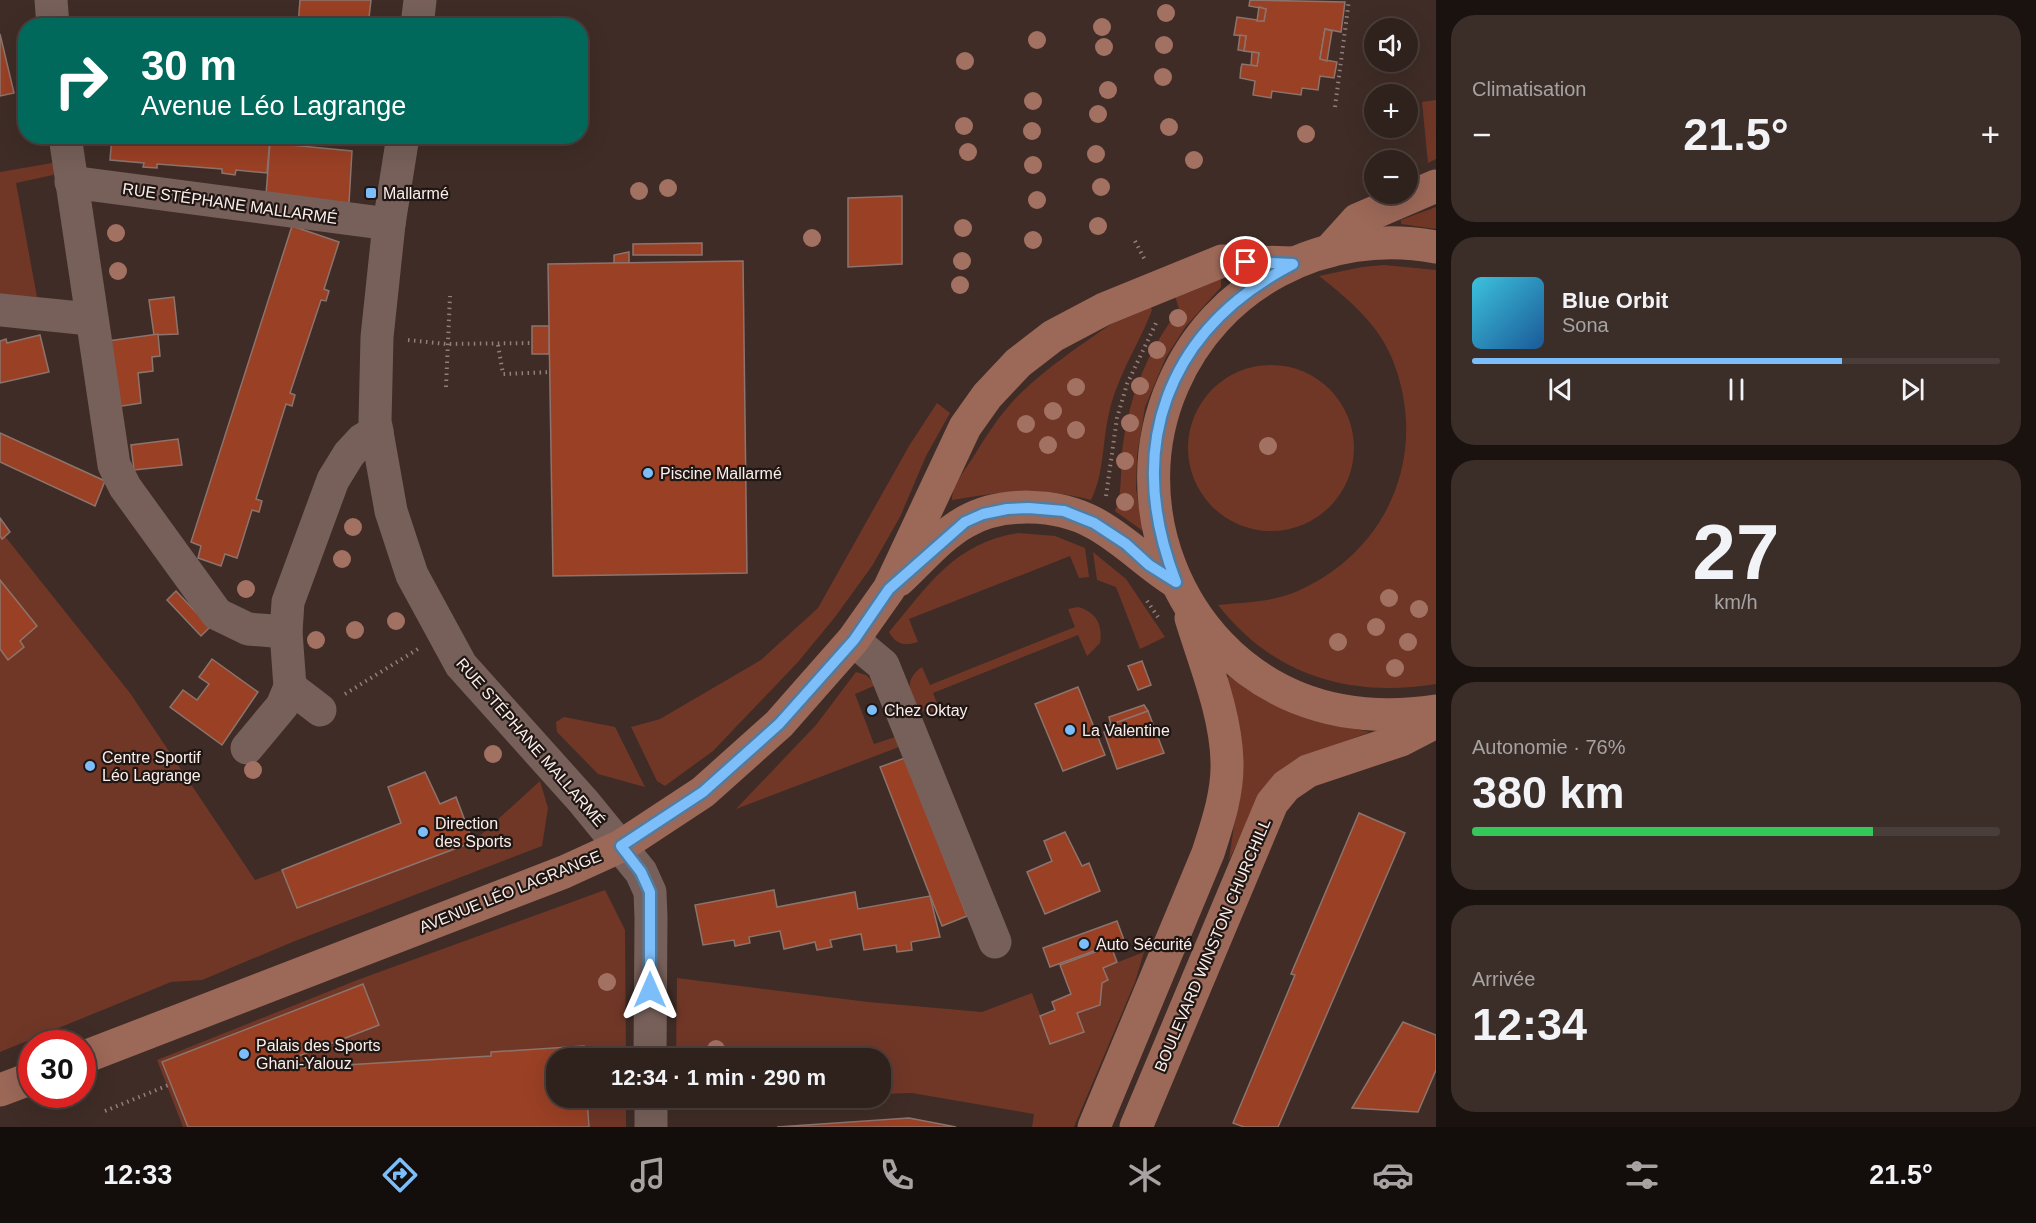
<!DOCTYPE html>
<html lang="fr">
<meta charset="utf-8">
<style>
:root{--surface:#2f211c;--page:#3b2e29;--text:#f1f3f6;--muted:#a7a3a3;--line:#4a3e3b;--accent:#7cbef9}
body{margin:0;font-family:Arial,sans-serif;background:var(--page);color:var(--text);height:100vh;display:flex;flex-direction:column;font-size:22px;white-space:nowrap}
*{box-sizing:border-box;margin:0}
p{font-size:20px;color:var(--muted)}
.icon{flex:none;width:33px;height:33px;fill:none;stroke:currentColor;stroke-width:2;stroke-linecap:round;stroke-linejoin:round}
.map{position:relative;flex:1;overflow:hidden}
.sheet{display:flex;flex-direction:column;gap:15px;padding:15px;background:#1a120f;width:600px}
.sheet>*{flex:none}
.banner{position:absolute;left:18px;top:18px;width:570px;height:126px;border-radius:24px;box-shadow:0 6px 24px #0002,0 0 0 2px var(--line);background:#00695c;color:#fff;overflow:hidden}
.fabs{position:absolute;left:1364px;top:18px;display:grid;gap:12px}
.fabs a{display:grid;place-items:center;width:54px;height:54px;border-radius:50%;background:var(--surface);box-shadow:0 6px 24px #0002,0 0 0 2px var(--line);font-size:30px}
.speed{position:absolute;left:18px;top:1030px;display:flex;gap:12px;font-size:30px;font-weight:700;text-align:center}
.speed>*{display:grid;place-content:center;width:78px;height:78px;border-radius:50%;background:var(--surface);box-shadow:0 6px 24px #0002,0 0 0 2px var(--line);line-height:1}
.speed .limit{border:9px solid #d22;background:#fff;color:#111}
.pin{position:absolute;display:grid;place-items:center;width:51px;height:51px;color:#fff;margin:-26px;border:3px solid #fff;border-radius:50%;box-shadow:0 2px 6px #0007}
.me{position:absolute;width:66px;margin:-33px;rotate:0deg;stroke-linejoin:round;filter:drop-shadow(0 0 4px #0008)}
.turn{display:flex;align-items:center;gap:21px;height:126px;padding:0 24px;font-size:27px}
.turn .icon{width:78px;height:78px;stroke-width:2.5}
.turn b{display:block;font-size:42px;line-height:51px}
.big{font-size:45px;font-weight:700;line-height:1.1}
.sheet .tile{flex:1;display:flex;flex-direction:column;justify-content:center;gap:9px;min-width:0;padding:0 21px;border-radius:24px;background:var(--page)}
.sheet .dial{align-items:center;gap:0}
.dial b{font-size:78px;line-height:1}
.song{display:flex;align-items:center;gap:18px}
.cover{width:72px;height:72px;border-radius:9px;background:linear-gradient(135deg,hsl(190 70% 55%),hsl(210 70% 35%))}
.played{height:6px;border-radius:3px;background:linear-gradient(90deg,var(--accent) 70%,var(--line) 70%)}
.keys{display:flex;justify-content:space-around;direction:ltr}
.heat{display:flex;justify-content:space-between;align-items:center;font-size:33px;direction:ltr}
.charge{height:9px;border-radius:4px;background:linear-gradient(90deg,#34c759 76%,var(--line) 0)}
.trip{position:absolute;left:546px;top:1048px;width:345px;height:60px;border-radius:24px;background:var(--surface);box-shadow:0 6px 24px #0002,0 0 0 2px var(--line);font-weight:700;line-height:60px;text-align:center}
.tabs{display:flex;height:96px;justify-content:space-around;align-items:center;background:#130d0b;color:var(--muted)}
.tabs .icon{width:42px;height:42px}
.tabs .current{color:var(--accent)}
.tabs b{font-size:27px;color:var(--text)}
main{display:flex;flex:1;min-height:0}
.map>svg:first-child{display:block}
.green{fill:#703727}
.building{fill:#9a4025;stroke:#8c746d;stroke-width:1.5}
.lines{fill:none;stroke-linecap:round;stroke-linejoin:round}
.path{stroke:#907f7a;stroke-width:4;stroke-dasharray:1.5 4.5;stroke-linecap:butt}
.minor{stroke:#766059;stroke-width:33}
.major{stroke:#9c6858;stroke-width:33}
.tree{fill:#a37162}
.route-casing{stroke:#517ca2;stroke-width:15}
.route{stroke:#7cbef9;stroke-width:10}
.poi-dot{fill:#7cbef9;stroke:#201714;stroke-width:2}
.labels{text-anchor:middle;stroke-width:4.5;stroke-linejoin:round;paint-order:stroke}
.poi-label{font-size:16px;fill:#fcefeb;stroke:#201714;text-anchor:start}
.street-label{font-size:16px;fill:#fcefeb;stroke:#201714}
</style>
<main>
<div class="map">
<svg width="1436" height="1127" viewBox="0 0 1436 1127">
<rect width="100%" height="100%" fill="#3f2c26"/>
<g class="green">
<polygon points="1436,100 1436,159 1428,163 1422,102"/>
<polygon points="58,162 53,175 16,183 37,297 0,295 0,172"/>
<polygon points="1436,207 1436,229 1401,224 1401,220"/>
<path d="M1384,265L1436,270V684C1349,698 1274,676 1218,605C1245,602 1277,602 1302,589C1392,547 1430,448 1391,356C1377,323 1346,297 1319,276L1362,267Z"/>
<path d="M1221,278V287L1186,326L1166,357L1145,407L1137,456L1136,489L1143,531L1115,511C1123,495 1120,464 1123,444C1131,390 1148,352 1179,309L1173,289Z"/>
<path d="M1147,298L1152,310C1139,344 1119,373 1110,409C1102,439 1105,472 1091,500C1036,486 1008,491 952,500C952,486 965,470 972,459C985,438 998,417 1015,399C1054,359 1103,332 1147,298Z"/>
<circle cx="1271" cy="448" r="83"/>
<polygon points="937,403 950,413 926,456 900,517 872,566 835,617 798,662 713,751 665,786 657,781 631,727 660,719 761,660 818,608 909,446"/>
<polygon points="0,530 130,693 255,880 282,870 297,908 473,842 540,781 548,808 542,846 295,941 202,980 171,982 0,1052"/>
<path d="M1018,533L1055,536L1085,548L1089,577L1079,578L1070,556L909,619L918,642C905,646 896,645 889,632C928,586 954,543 1018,533Z"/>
<polygon points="1093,552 1126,579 1165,637 1140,649 1116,587 1097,580"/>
<path d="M1078,607C1096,612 1103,624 1100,643L1087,656L1078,635L933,693L941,714L932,715L914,707C908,690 906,678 922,667L930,685L1075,627L1068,609Z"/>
<polygon points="856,672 866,675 876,685 855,694 874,744 895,737 899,747 736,809 816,725"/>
<path d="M1229,676C1275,710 1315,722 1370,732L1335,745L1253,811L1229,860L1242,771L1227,678Z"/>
<polygon points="564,717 615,727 645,787 598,774 557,732 556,722"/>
<polygon points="605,890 625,930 626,1059 556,1059 556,1098 626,1098 626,1127 183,1127 157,1060 360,979"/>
<polygon points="1144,952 1135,982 1074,1127 1032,1127 1034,1114 912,1093 881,1094 880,1059 676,1059 677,978 868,1002 982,1012 1032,993 1051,1044 1084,1032 1077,1013 1100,1005 1102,983 1108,980 1103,968"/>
<polygon points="678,1098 807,1098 688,1104"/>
</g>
<g class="building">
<polygon points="300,0 371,0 368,26 298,26"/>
<polygon points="1250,0 1345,2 1341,32 1325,29 1320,59 1337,62 1334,78 1320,76 1318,90 1302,88 1301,95 1272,91 1271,98 1253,95 1255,81 1240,78 1241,68 1242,64 1257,66 1259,53 1244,51 1246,36 1234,35 1237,17 1264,21 1266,9 1249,6"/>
<polygon points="1259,7 1266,9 1264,21 1257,21"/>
<polygon points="369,17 379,18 378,26 368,26"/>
<polygon points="107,19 183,26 107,26"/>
<polygon points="1325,29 1332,31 1327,61 1320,59"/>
<polygon points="0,34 14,93 0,96"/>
<polygon points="1240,35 1246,36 1244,51 1238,50"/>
<polygon points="1252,52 1259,53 1257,66 1251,65"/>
<polygon points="112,136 270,136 267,173 236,170 235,175 222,173 222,169 157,164 157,168 143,167 144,163 110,160"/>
<polygon points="270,143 352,151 349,203 266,195"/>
<polygon points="902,196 902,264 848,267 848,198"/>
<polygon points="292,226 339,242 324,289 329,291 326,301 321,300 290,393 295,395 292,406 286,404 256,499 262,501 259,512 252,510 237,558 225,554 221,566 198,558 201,546 191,542"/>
<polygon points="702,243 702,255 633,255 633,244"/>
<polygon points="629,252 629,263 614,263 614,255"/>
<polygon points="743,261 747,573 553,576 548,264"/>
<polygon points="174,297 178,334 154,335 149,300"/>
<rect x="532" y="326" width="17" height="28"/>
<polygon points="158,334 160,356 152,357 153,371 138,373 141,403 116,407 108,341"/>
<polygon points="40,335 49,372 0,383 0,341 6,339 7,343"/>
<polygon points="0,433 105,481 95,506 0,462"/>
<polygon points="178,439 182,465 134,470 131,445"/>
<polygon points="0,518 10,532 2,539 0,536"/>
<polygon points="0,580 37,626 20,641 24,647 8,660 0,649"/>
<polygon points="176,591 210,627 201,636 167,600"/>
<polygon points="212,659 258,692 222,745 170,707 183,690 197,700 209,684 199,677"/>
<polygon points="1142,661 1151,685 1138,690 1128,666"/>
<polygon points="1078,687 1105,755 1063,771 1035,704"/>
<polygon points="1144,705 1148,711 1111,725 1109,717"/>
<polygon points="1148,711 1164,753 1117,769 1104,732 1109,731 1107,726"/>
<polygon points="905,758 967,916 942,926 880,767"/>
<polygon points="425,772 440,804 456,797 473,842 297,908 282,870 401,823 388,787"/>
<polygon points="1359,813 1405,833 1278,1127 1244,1127 1233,1123 1295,975 1291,974"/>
<polygon points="1065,832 1082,866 1089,863 1100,891 1045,914 1027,872 1052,861 1044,841"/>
<polygon points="774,890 777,907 855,892 858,909 930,896 940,937 911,942 912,950 897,952 896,945 864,950 861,934 830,940 832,947 817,950 815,942 784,949 780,931 749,937 750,943 735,946 734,940 703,945 695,905"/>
<polygon points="1117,921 1124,940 1050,967 1043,948"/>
<polygon points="1111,946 1117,962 1103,968 1108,980 1102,983 1100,1005 1077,1013 1084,1032 1050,1044 1040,1016 1055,1010 1052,1002 1071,994 1060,965"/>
<polygon points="363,984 379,1025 296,1057 297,1068 491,1056 491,1052 584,1046 585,1059 556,1059 556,1098 587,1098 589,1127 188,1127 162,1062"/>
<polygon points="1403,1022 1436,1035 1436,1070 1418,1112 1352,1108"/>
<polygon points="909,1118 956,1127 777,1127"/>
</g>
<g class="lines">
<g class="path">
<polyline points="1335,107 1349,0"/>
<polyline points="1135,241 1145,260"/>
<polyline points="408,340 446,344 533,343"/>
<polyline points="498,345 503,374 550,372"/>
<polyline points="446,387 450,296"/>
<polyline points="1106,496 1117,418 1127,384 1157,321"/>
<polyline points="1147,601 1158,617"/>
<polyline points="345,694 418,649"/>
<polyline points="105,1111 171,1084"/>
</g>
<g class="minor">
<polyline points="51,0 53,26"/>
<polyline points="417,26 420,0"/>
<polyline points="65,136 114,465 125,487 217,614 248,629 286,632"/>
<polyline points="403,136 389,224 377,337 375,421 391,511 412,575 461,665 583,801 641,872 650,892 651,918 650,1059"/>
<polyline points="71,182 389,224"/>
<polyline points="0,310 90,319"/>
<polyline points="853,640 883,665 995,942"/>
<polyline points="290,687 320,710"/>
<polyline points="247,748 282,706 290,687 286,632 288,602 333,480 349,454 362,440 377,431"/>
<polyline points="651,1098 651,1127"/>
</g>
<g class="major">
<path d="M1436,247C1382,237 1327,245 1278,271C1231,296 1194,336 1173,385C1121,503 1177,649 1298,698C1343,716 1389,718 1436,711"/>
<polyline points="1329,251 1357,220 1436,186"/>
<path d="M899,580C920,561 940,536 965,522C1002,501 1057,503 1094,523C1124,539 1147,564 1176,582"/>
<polyline points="82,1058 564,872 621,846 703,792 779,724 853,640 889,589 965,427 987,396 1018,363 1053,336 1104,309 1222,261 1293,263"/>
<polyline points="0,1090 32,1078"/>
<path d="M1094,1127L1208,853C1217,825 1228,793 1227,762C1226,714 1205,664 1191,618"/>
<polyline points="1136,1127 1272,803 1286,786 1308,771 1401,740 1436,722"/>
</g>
</g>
<g class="tree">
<circle cx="1166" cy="13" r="9"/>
<circle cx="1102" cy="27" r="9"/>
<circle cx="1037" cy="40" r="9"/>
<circle cx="1164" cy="45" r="9"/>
<circle cx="1104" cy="47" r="9"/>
<circle cx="965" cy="61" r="9"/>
<circle cx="1163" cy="77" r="9"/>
<circle cx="1108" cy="90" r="9"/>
<circle cx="1033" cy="101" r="9"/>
<circle cx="1098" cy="114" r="9"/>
<circle cx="964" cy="126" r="9"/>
<circle cx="1169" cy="127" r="9"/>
<circle cx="1032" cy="131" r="9"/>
<circle cx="1306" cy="134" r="9"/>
<circle cx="968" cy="152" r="9"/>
<circle cx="1096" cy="154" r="9"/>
<circle cx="1194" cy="160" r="9"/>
<circle cx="1033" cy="165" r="9"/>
<circle cx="1101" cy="187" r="9"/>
<circle cx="668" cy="188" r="9"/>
<circle cx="639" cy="191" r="9"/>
<circle cx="1037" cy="200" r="9"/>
<circle cx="1098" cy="226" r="9"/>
<circle cx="963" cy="228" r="9"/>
<circle cx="116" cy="233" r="9"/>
<circle cx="812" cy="238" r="9"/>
<circle cx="1033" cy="240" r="9"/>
<circle cx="962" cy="261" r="9"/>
<circle cx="118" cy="271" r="9"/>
<circle cx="960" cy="285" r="9"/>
<circle cx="1178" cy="318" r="9"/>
<circle cx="1157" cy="350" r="9"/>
<circle cx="1140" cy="386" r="9"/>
<circle cx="1076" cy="387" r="9"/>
<circle cx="1053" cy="411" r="9"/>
<circle cx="1130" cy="423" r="9"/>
<circle cx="1026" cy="424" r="9"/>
<circle cx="1076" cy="430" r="9"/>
<circle cx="1048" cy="445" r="9"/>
<circle cx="1268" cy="446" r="9"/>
<circle cx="1125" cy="461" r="9"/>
<circle cx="1125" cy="502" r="9"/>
<circle cx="353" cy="527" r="9"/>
<circle cx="342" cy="559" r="9"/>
<circle cx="246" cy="589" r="9"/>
<circle cx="1389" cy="598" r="9"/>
<circle cx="1419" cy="609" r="9"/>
<circle cx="396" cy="621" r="9"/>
<circle cx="1376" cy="627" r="9"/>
<circle cx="355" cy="630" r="9"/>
<circle cx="316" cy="640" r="9"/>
<circle cx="1338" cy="642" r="9"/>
<circle cx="1408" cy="642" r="9"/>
<circle cx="1395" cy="668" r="9"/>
<circle cx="493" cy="754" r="9"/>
<circle cx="253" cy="770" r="9"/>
<circle cx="607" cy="982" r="9"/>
<circle cx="716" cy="1049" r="9"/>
</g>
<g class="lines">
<g class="route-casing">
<path id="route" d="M650,990V892L641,872L621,846L703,792L779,724L854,640L889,589L965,522L983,514L1007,509L1029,508L1064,511L1094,523L1126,544L1149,565L1176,582C1124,448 1165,331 1293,264L1246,262"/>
</g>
<use href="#route" class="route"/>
</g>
<g class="poi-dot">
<rect x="365" y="187" width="12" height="12" rx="3"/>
<circle cx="648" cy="473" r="6"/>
<circle cx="872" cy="710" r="6"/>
<circle cx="1070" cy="730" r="6"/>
<circle cx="90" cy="766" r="6"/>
<circle cx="423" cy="832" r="6"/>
<circle cx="1084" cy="944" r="6"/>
<circle cx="244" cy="1054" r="6"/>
</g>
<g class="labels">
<g class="poi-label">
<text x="383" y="199">Mallarmé</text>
<text x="660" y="479">Piscine Mallarmé</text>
<text x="884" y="716">Chez Oktay</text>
<text x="1082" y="736">La Valentine</text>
<text x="102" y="763">Centre Sportif<tspan x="102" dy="18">Léo Lagrange</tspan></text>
<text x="435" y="829">Direction<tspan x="435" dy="18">des Sports</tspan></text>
<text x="1096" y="950">Auto Sécurité</text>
<text x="256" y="1051">Palais des Sports<tspan x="256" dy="18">Ghani-Yalouz</tspan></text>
</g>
<g class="street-label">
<text transform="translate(230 203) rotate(8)" y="6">RUE STÉPHANE MALLARMÉ</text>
<text transform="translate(531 742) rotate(49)" y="6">RUE STÉPHANE MALLARMÉ</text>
<text transform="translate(510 891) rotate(-22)" y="6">AVENUE LÉO LAGRANGE</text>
<text transform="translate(1212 945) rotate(-67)" y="6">BOULEVARD WINSTON CHURCHILL</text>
</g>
</g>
</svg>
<div class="fabs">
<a><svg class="icon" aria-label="sound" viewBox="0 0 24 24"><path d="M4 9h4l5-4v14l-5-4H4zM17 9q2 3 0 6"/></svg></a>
<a>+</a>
<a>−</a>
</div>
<div class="speed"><div class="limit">30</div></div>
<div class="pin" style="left:1246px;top:262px;background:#d93025"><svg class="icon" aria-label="arrive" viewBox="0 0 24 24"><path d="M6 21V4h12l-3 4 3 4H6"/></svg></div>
<svg class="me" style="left:650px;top:990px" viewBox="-20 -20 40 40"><path d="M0-17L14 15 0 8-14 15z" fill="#7cbef9" stroke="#fff" stroke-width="4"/></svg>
<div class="trip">12:34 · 1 min · 290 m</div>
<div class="banner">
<div class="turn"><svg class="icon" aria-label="right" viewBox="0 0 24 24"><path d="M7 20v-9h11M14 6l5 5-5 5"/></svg><div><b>30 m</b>Avenue Léo Lagrange</div></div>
</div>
</div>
<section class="sheet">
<div class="tile"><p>Climatisation</p>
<div class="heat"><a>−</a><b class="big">21.5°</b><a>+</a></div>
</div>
<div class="tile">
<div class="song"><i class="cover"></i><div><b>Blue Orbit</b><p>Sona</p></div></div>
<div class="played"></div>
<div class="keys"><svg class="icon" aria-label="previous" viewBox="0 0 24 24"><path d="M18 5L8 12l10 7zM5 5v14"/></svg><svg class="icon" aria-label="pause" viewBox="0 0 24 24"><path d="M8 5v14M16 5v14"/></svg><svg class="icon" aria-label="next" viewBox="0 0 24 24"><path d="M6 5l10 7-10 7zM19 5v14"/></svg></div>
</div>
<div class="tile dial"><b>27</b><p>km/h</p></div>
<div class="tile"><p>Autonomie · 76%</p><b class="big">380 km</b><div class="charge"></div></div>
<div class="tile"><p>Arrivée</p><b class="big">12:34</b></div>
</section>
</main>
<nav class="tabs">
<b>12:33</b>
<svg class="icon current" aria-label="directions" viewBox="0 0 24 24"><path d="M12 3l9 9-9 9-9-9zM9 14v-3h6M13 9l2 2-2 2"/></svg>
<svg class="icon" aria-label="music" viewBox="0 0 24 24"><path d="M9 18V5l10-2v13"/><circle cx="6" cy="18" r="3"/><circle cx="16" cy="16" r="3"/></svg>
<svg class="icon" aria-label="phone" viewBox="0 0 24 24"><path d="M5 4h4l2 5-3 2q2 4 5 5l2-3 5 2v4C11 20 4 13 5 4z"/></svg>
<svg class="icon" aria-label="climate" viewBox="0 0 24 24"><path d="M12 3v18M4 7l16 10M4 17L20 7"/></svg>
<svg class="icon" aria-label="car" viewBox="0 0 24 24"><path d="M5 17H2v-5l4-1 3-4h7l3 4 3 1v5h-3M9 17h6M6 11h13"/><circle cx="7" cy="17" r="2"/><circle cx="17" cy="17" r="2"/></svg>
<svg class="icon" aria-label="filters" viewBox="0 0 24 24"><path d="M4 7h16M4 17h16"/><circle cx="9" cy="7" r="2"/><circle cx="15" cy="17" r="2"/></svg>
<b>21.5°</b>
</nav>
